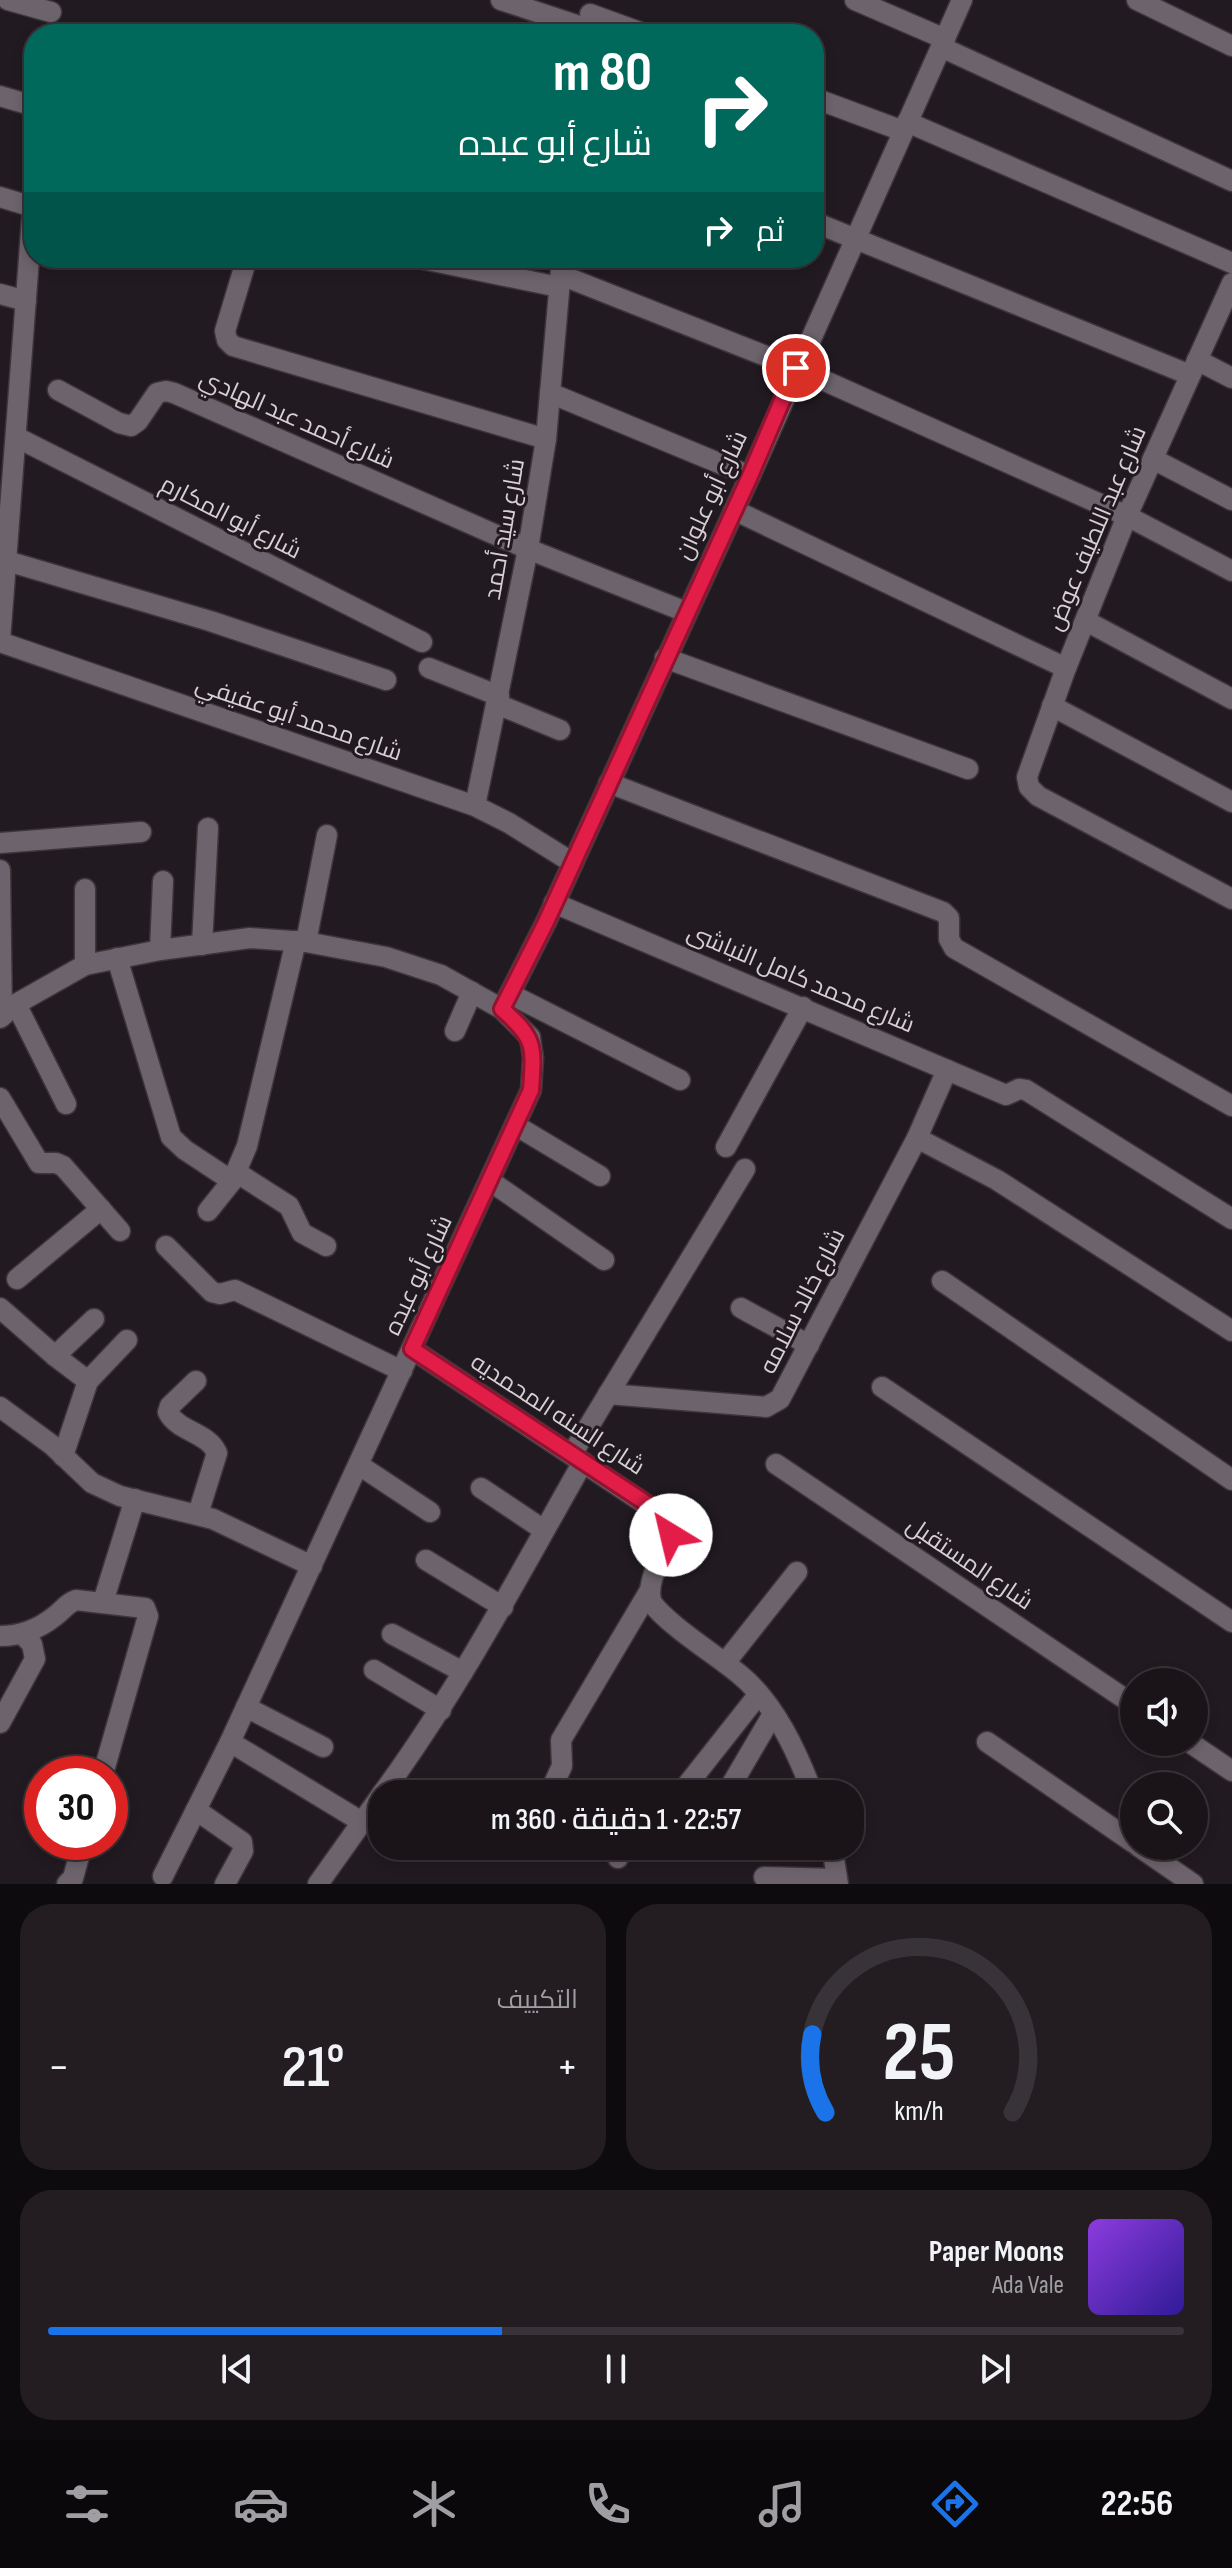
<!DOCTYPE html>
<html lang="ar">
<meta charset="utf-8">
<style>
:root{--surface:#1a1419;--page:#231d22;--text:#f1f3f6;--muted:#9f9ea2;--line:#383338;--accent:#1a73e8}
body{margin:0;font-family:"Sofia Sans Condensed",Cairo,sans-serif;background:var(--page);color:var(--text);direction:rtl;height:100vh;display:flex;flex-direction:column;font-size:30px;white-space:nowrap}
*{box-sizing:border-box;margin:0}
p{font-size:26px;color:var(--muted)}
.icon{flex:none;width:44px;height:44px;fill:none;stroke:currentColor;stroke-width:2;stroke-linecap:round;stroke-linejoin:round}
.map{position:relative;height:1884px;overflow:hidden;direction:ltr}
.drawer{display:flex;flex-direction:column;gap:20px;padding:20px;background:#0e0b0e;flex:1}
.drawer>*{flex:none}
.banner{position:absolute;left:24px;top:24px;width:800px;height:244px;border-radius:32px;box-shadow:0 4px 12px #0003,0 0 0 2px var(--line);direction:rtl;background:#00695c;color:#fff;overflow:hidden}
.tools{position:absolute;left:1120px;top:1668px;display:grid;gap:16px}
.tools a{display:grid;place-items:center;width:88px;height:88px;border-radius:50%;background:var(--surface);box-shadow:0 4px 12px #0003,0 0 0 2px var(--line);font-size:40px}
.speed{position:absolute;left:24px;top:1756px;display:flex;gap:16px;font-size:40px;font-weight:700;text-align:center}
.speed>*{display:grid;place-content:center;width:104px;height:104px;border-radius:50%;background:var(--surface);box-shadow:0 4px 12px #0003,0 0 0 2px var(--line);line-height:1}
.speed .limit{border:12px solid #d22;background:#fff;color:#111}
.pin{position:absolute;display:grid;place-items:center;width:68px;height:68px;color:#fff;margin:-34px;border:4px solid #fff;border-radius:50%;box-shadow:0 2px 8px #0007}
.me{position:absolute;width:88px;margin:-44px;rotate:324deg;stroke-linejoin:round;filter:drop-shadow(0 0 6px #0008)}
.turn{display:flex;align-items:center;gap:28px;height:168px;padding:0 40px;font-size:36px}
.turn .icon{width:104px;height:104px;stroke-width:2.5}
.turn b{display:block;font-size:56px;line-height:68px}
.then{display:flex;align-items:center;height:76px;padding:0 40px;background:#0003;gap:16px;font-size:30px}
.big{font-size:60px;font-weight:600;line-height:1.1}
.drawer .card{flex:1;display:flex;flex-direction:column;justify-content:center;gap:12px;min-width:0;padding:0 28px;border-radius:32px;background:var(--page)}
.drawer .dial{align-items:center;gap:0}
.dial svg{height:208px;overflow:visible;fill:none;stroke:var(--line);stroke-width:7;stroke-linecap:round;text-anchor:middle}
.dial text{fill:var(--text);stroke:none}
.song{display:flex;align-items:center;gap:24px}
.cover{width:96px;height:96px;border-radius:12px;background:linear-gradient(135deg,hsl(270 70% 55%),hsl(250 70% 35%))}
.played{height:8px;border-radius:4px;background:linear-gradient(90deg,var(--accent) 40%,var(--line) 40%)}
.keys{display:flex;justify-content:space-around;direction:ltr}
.heat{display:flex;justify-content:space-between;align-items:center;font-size:44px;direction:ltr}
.drawer .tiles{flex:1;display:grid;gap:20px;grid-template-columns:1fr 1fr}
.card:last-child{grid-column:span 2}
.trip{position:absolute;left:368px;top:1780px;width:496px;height:80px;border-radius:32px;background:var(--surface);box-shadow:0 4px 12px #0003,0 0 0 2px var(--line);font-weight:600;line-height:80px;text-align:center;direction:rtl}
.tab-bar{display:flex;height:128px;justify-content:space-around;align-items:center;background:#0a080a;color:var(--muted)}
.tab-bar .icon{width:56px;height:56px}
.tab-bar .active{color:var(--accent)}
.tab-bar b{font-size:36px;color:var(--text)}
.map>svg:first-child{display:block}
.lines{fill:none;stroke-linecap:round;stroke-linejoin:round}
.minor-casing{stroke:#3c363b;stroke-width:23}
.minor{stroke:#6d636c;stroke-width:20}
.route-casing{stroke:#92132f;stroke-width:20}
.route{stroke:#e11d48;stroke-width:14}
.labels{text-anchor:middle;stroke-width:6;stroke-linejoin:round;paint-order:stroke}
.street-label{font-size:24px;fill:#d6d0d5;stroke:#221a21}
</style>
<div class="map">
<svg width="1232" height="1884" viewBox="0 0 1232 1884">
<rect width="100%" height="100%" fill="#221a21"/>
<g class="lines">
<g class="minor-casing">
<g id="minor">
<polyline points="8,0 51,12"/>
<polyline points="501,0 588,29"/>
<polyline points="855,0 945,39"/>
<polyline points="1137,0 1232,46"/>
<polyline points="590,14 645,34"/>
<polyline points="941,47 1232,181"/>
<polyline points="0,96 34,106"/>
<polyline points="814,98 903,131"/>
<polyline points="907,122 1232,263"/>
<polyline points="0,197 33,207"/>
<polyline points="814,222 1190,375"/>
<polyline points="247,258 225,331 227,340 233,346 546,439"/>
<polyline points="418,258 559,287"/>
<polyline points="561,275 796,368 1127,516 1232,571"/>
<polyline points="1232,283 1127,516 1066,668 1027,777 1029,787 1038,796 1232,899"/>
<polyline points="0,294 26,301"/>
<polyline points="1197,360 1232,378"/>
<polyline points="58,390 119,423 131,426 138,421 157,393 166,391 174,393 528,549 686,612"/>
<polyline points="550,393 750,476"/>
<polyline points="16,437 422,642"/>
<polyline points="1153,459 1232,500"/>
<polyline points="734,510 1066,668"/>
<polyline points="7,561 210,621 386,680"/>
<polyline points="1086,621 1232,699"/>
<polyline points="0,641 34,192"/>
<polyline points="0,642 475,806 509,823 573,863"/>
<polyline points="665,658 968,769"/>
<polyline points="429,668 499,696"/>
<polyline points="497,704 560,730"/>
<polyline points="1052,706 1232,802"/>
<polyline points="609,783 943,912 949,918 949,939 954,948 1232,1106"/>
<polyline points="475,806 528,549 546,439 562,258"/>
<polyline points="0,843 141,832"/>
<polyline points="0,870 2,1016"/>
<polyline points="554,903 1006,1095 1019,1089 1026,1090 1232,1219"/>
<polyline points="306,942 327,835"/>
<polyline points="202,945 208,828"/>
<polyline points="160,950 163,881"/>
<polyline points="117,958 171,1137 185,1150 232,1181"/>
<polyline points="85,965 85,889"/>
<polyline points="510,994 680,1080"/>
<polyline points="16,1004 66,1104"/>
<polyline points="502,1009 546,922 750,476 962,0"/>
<polyline points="0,1018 16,1004 85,965 160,950 250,938 306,942 386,957 441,975 502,1009 530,1037 533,1058 531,1090 230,1742 163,1876"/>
<polyline points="455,1031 472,992"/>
<polyline points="0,1098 39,1163 56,1163 63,1166 120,1231"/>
<polyline points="515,1125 600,1176"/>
<polyline points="917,1138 997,1180 1232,1331"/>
<polyline points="726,1147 803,1007"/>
<polyline points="236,1172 289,1206 302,1233 326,1246"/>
<polyline points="490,1181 604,1260"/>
<polyline points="208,1211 232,1181 247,1146 296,941"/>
<polyline points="166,1246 212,1292 220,1294 235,1290 402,1371"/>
<polyline points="17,1279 101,1209"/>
<polyline points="942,1281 1232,1480"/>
<polyline points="0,1308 55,1356 88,1381"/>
<polyline points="741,1308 809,1345"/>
<path d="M412,1349L665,1517L671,1535C664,1554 644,1583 652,1603C668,1625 716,1655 739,1674C775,1703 797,1752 813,1794"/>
<polyline points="55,1356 94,1319"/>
<path d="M196,1381L170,1406L168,1412C178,1432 208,1432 217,1453L198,1514"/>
<polyline points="882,1387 1232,1622"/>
<polyline points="608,1394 766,1407 780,1399 917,1138 947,1070"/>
<polyline points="0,1407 52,1445 92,1483 120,1496 213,1519 312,1566"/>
<polyline points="572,1454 745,1169"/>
<polyline points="63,1456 88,1381 127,1340"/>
<polyline points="776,1464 1134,1705"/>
<polyline points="359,1465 430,1512"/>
<polyline points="481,1488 544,1530"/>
<polyline points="426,1560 503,1607"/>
<polyline points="103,1602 135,1499"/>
<polyline points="392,1634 463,1672"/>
<path d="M0,1636C21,1636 39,1629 55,1616C63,1610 67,1603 76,1600L145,1608L148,1616L103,1774"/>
<polyline points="725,1663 797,1572"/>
<polyline points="374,1670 441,1710"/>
<polyline points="246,1707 323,1747"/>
<polyline points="0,1723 35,1659 32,1644 22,1634"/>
<polyline points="230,1742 362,1822"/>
<polyline points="987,1742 1134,1843"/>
<polyline points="1189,1742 1232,1771"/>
<path d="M382,1794C459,1689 519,1575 583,1462"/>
<polyline points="549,1794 562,1766 561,1740 650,1590"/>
<polyline points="680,1794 759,1694"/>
<polyline points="726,1794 773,1714"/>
<polyline points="196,1810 242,1842 243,1851 225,1884"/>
<polyline points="832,1846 838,1884"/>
<polyline points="1138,1846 1193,1884"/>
<polyline points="618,1858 623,1846"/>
<polyline points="764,1877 837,1879"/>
<polyline points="67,1884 73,1878 83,1842"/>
<polyline points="318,1884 382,1794"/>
</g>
</g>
<use href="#minor" class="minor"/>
</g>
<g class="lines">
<g class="route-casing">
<path id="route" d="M671,1535L665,1517L658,1511L412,1349L531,1090C534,1046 536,1039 502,1009L546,922L750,476L796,368"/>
</g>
<use href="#route" class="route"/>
</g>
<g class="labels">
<g class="street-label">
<text transform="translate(297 419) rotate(24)" y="8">شارع أحمد عبد الهادي</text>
<text transform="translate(711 495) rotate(-65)" y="8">شارع أبو علوان</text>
<text transform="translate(231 517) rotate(27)" y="8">شارع أبو المكارم</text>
<text transform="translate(1096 528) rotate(-67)" y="8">شارع عبد اللطيف عوض</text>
<text transform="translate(504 529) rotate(-80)" y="8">شارع سيد أحمد</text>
<text transform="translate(299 718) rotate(19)" y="8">شارع محمد أبو عفيفي</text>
<text transform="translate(801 978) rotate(23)" y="8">شارع محمد كامل النباشى</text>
<text transform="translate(418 1275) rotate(-65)" y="8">شارع أبو عبده</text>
<text transform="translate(802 1301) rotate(-63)" y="8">شارع خالد سلامه</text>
<text transform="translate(558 1414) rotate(33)" y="8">شارع السنه المحمديه</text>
<text transform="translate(970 1563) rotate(34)" y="8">شارع المستقبل</text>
</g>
</g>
</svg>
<div class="tools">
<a><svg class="icon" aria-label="sound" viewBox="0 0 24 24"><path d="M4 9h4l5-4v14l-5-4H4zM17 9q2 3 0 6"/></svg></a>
<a><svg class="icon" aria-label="search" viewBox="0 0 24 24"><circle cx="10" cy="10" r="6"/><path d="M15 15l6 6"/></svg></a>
</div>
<div class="speed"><div class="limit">30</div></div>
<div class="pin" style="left:796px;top:368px;background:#d93025"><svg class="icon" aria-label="arrive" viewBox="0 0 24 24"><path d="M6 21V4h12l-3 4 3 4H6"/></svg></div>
<svg class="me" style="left:671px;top:1535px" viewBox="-20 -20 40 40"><circle r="19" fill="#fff"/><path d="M0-13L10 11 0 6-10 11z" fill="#e11d48"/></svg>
<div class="trip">22:57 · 1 دقيقة · 360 m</div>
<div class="banner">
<div class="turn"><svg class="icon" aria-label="right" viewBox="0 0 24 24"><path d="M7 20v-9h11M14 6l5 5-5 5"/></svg><div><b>80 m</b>شارع أبو عبده</div></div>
<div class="then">ثم<svg class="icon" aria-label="right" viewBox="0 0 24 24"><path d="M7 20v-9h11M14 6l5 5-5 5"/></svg></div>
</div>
</div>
<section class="drawer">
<div class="tiles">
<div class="card dial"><svg viewBox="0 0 100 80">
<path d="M14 69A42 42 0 1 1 86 69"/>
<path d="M14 69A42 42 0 0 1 9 39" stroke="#1a73e8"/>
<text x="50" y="56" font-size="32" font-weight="700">25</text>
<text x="50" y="72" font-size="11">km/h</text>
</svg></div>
<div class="card"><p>التكييف</p>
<div class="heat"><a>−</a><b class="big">21°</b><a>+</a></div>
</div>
<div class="card">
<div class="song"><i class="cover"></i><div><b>Paper Moons</b><p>Ada Vale</p></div></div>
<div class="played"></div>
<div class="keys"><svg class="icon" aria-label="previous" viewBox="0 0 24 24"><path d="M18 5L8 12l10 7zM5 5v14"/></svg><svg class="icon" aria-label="pause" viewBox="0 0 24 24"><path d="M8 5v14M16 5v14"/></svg><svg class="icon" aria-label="next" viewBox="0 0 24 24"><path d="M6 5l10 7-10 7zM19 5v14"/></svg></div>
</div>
</div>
</section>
<nav class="tab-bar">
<b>22:56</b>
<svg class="icon active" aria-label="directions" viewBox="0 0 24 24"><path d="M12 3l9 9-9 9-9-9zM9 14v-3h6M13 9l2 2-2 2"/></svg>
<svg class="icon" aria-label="music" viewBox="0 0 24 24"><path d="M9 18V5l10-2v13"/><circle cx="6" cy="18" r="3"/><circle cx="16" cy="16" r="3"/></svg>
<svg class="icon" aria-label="phone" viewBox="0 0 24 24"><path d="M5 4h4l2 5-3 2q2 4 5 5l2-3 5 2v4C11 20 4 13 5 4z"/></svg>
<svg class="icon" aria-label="climate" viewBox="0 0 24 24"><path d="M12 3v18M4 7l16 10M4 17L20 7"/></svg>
<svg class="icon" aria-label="car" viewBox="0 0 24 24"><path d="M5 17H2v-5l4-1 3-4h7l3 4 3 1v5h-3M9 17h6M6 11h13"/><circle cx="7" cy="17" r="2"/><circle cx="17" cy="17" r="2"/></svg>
<svg class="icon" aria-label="filters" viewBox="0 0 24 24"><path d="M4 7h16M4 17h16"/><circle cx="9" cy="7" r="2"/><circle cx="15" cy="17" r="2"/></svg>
</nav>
